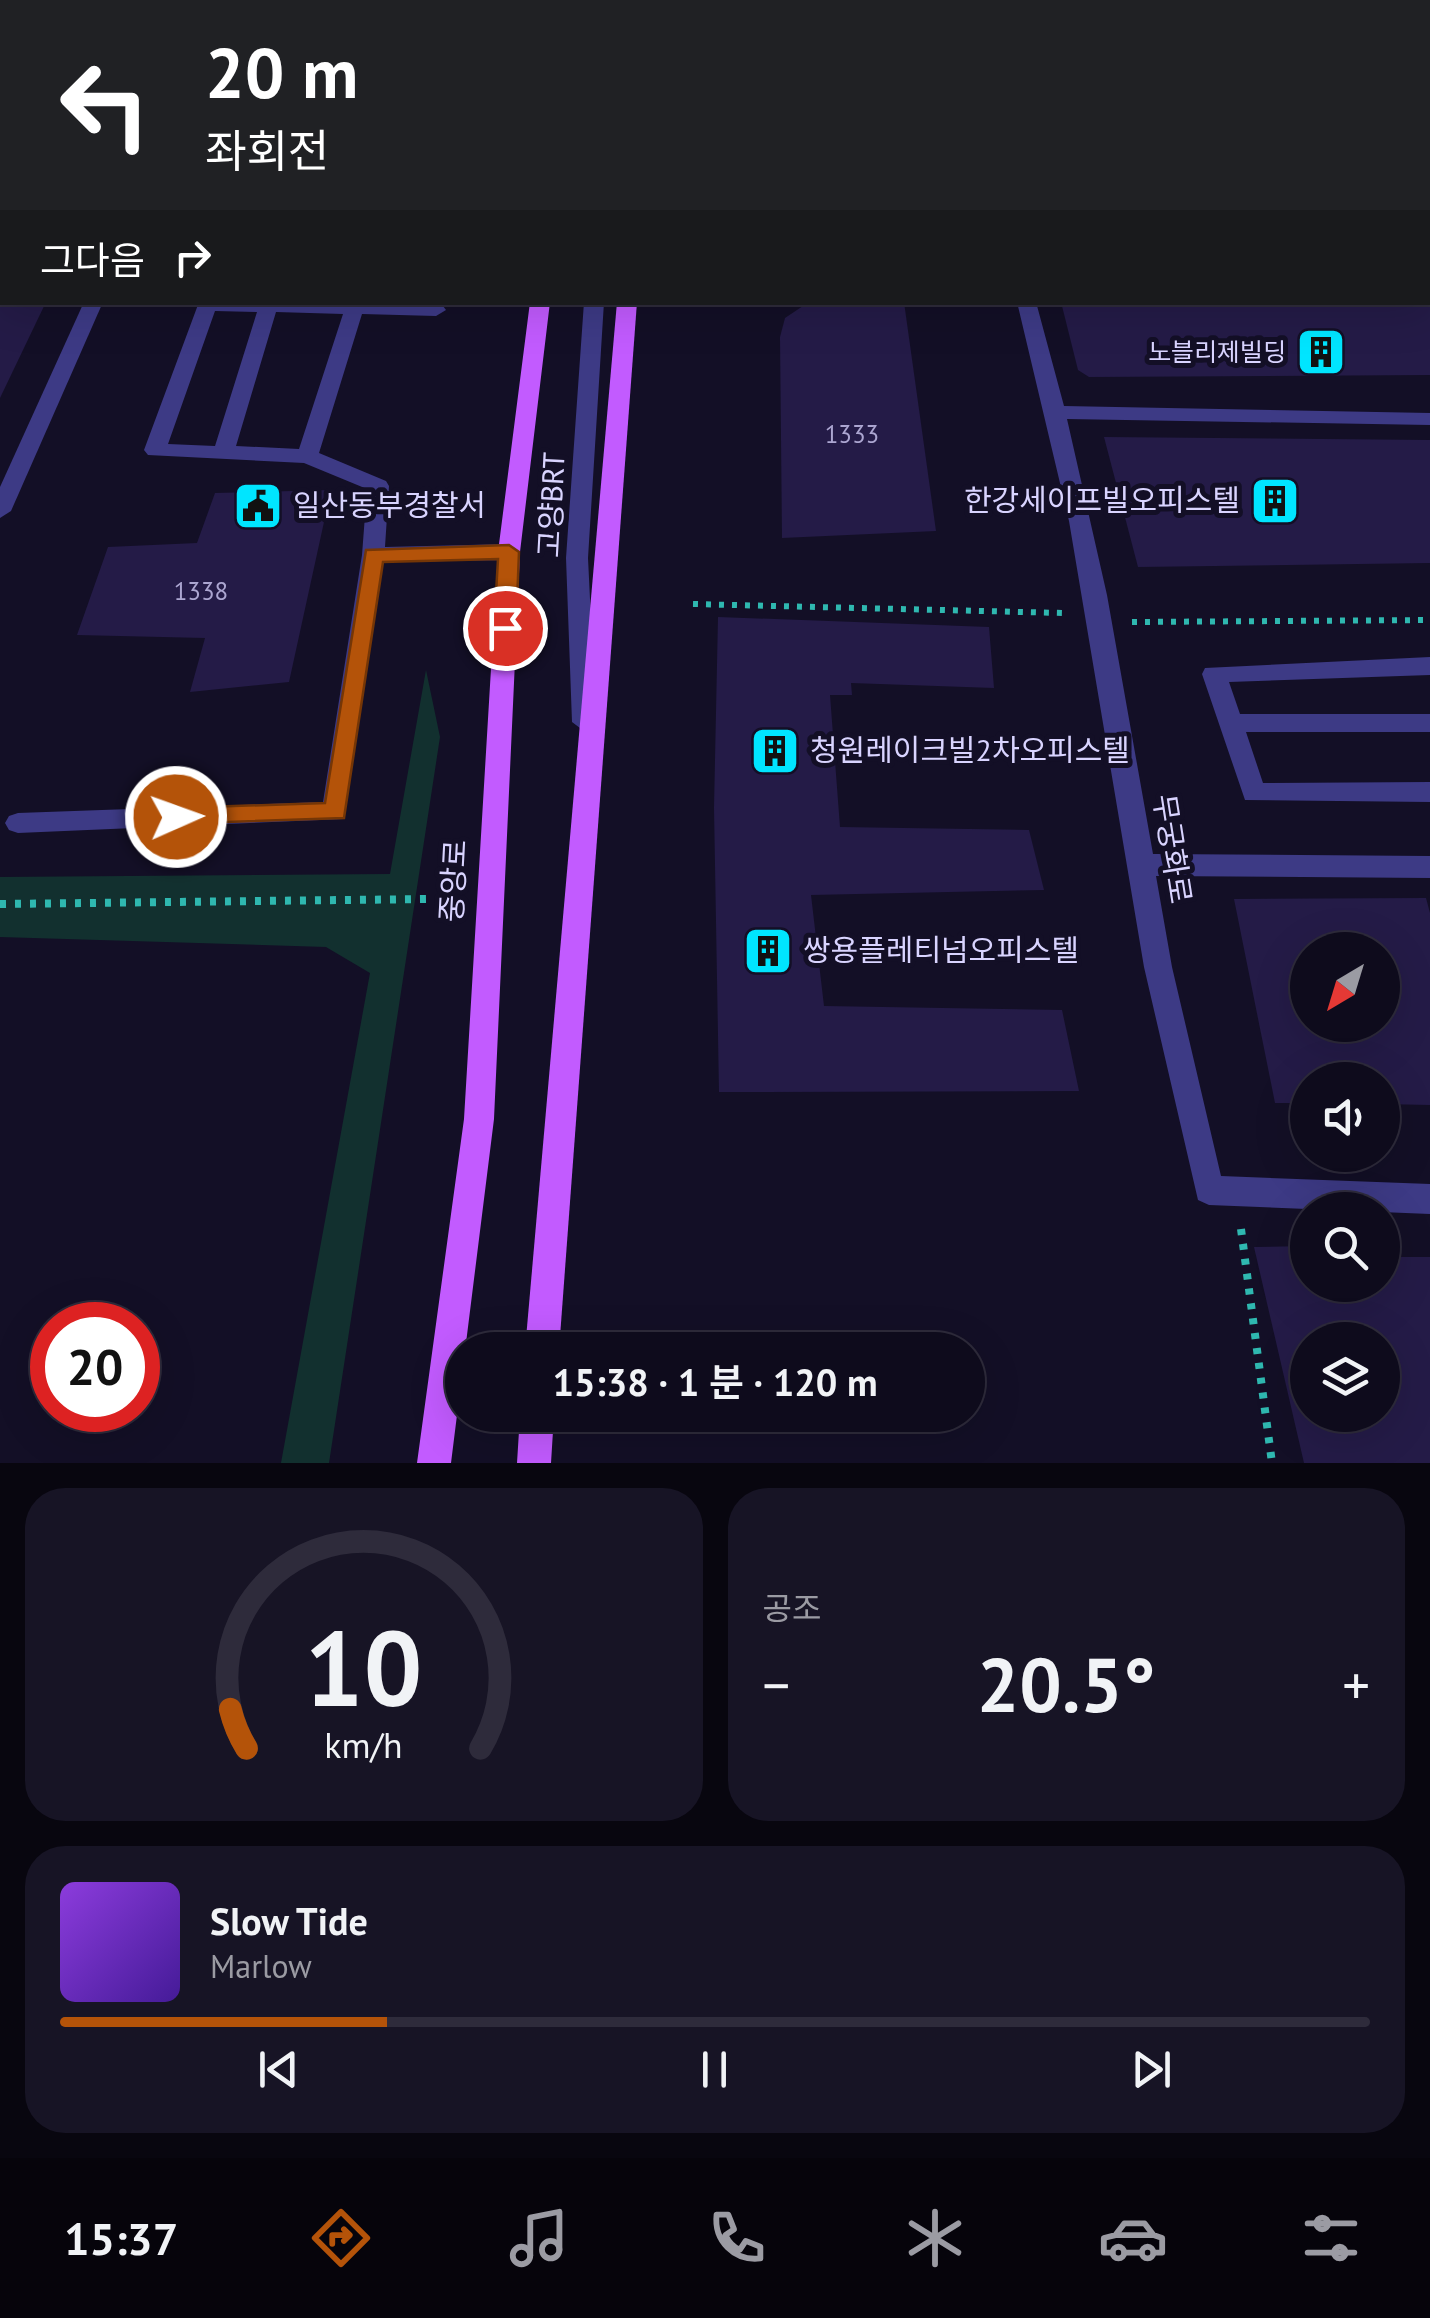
<!DOCTYPE html>
<html lang="ko">
<meta charset="utf-8">
<style>
:root{--surface:#0e0b1c;--page:#171425;--text:#f1f3f6;--muted:#9b9ba3;--line:#2e2b3b;--accent:#b45309}
body{margin:0;font-family:"PT Sans","Noto Sans KR",sans-serif;background:var(--page);color:var(--text);height:100vh;display:flex;flex-direction:column;font-size:38px;white-space:nowrap}
*{box-sizing:border-box;margin:0}
p{font-size:32px;color:var(--muted)}
.icon{flex:none;width:55px;height:55px;fill:none;stroke:currentColor;stroke-width:2;stroke-linecap:round;stroke-linejoin:round}
.map{position:relative;height:1463px;overflow:hidden}
.panel{display:flex;flex-direction:column;gap:25px;padding:25px;background:#08060f;flex:1}
.panel>*{flex:none}
.guide{position:absolute;left:0px;top:0px;width:1430px;height:305px;box-shadow:0 10px 40px #0002,0 0 0 2px var(--line);background:#202124;color:#fff;overflow:hidden}
.needle{width:65px;rotate:218deg}
.fabs{position:absolute;left:1290px;top:932px;display:grid;gap:20px}
.fabs a{display:grid;place-items:center;width:110px;height:110px;border-radius:50%;background:var(--surface);box-shadow:0 10px 40px #0002,0 0 0 2px var(--line);font-size:50px}
.speed{position:absolute;left:30px;top:1302px;display:flex;gap:20px;font-size:50px;font-weight:700;text-align:center}
.speed>*{display:grid;place-content:center;width:130px;height:130px;border-radius:50%;background:var(--surface);box-shadow:0 10px 40px #0002,0 0 0 2px var(--line);line-height:1}
.speed .limit{border:15px solid #d22;background:#fff;color:#111}
.pin{position:absolute;display:grid;place-items:center;width:85px;height:85px;color:#fff;margin:-42px;border:5px solid #fff;border-radius:50%;box-shadow:0 2px 10px #0007}
.me{position:absolute;width:110px;margin:-55px;rotate:88deg;stroke-linejoin:round;filter:drop-shadow(0 0 8px #0008)}
.turn{display:flex;align-items:center;gap:35px;height:210px;padding:0 40px;font-size:45px}
.turn .icon{width:130px;height:130px;stroke-width:2.5}
.turn b{display:block;font-size:70px;line-height:85px}
.then{display:flex;align-items:center;height:95px;padding:0 40px;background:#0003;gap:20px;font-size:38px}
.big{font-size:75px;font-weight:600;line-height:1.1}
.panel .widget{flex:1;display:flex;flex-direction:column;justify-content:center;gap:15px;min-width:0;padding:0 35px;border-radius:40px;background:var(--page)}
.panel .dial{align-items:center;gap:0}
.dial svg{height:260px;overflow:visible;fill:none;stroke:var(--line);stroke-width:7;stroke-linecap:round;text-anchor:middle}
.dial text{fill:var(--text);stroke:none}
.song{display:flex;align-items:center;gap:30px}
.cover{width:120px;height:120px;border-radius:15px;background:linear-gradient(135deg,hsl(270 70% 55%),hsl(260 70% 35%))}
.played{height:10px;border-radius:5px;background:linear-gradient(90deg,var(--accent) 25%,var(--line) 25%)}
.keys{display:flex;justify-content:space-around;direction:ltr}
.heat{display:flex;justify-content:space-between;align-items:center;font-size:55px;direction:ltr}
.panel .tiles{flex:1;display:grid;gap:25px;grid-template-columns:1fr 1fr}
.widget:last-child{grid-column:span 2}
.trip{position:absolute;left:445px;top:1332px;width:540px;height:100px;border-radius:50px;background:var(--surface);box-shadow:0 10px 40px #0002,0 0 0 2px var(--line);font-weight:600;line-height:100px;text-align:center}
.tab-bar{display:flex;height:160px;justify-content:space-around;align-items:center;background:#06040b;color:var(--muted)}
.tab-bar .icon{width:70px;height:70px}
.tab-bar .active{color:var(--accent)}
.tab-bar b{font-size:45px;color:var(--text)}
.map>svg:first-child{display:block}
.green{fill:#12302f}
.building{fill:#241b47;fill-rule:evenodd}
.lines{fill:none;stroke-linecap:round;stroke-linejoin:round}
.path-far2{stroke:#2fb8b0;stroke-width:4;stroke-dasharray:4 5;stroke-linecap:butt}
.path-far1{stroke:#2fb8b0;stroke-width:6;stroke-dasharray:5 8;stroke-linecap:butt}
.path{stroke:#2fb8b0;stroke-width:8;stroke-dasharray:6 9;stroke-linecap:butt}
.minor{fill:#3d3a85;fill-rule:evenodd}
.major{fill:#c25bff;fill-rule:evenodd}
.route{fill:#b45309;stroke:#753606;stroke-width:2.5}
.labels{text-anchor:middle;stroke-width:10;stroke-linejoin:round;paint-order:stroke}
.far-poi-label{font-size:25px;fill:#d9d4ff;stroke:#130f26;text-anchor:end}
.number-label{font-size:25px;fill:#aca6d1}
.poi-label{font-size:30px;fill:#d9d4ff;stroke:#130f26;text-anchor:start}
.street-label{font-size:30px;fill:#d9d4ff;stroke:#130f26}
</style>
<div class="map">
<svg width="1430" height="1463" viewBox="0 0 1430 1463">
<rect width="100%" height="100%" fill="#130f26"/>
<polygon class="green" points="426,670 440,737 329,1463 281,1463 370,973 326,947 0,937 0,877 390,874"/>
<g class="building">
<polygon points="0,302 46,302 0,398"/>
<polygon points="821,302 904,302 936,531 782,538 780,337 785,318 803,306"/>
<polygon points="1061,302 1430,302 1430,375 1089,377 1078,370"/>
<polygon points="1104,437 1430,440 1430,563 1138,567"/>
<polygon points="331,490 289,682 190,692 205,638 77,635 108,547 197,543 215,493"/>
<polygon points="718,617 989,627 994,688 851,683 852,695 830,695 840,827 1029,830 1044,890 811,895 824,1006 1062,1010 1079,1091 719,1092 714,808"/>
<path d="M1426,898L1430,913V1105L1382,1104V1080H1308V1103H1275L1234,899ZM1308,950H1382V1025H1308Z"/>
<path d="M1308,1246V1285H1382V1257H1430V1463H1304L1254,1247ZM1308,1340H1382V1415H1308Z"/>
</g>
<g class="lines">
<polyline class="path-far2" points="714,1 797,2"/>
<g class="path-far1">
<polyline points="693,604 1064,613"/>
<polyline points="1132,622 1430,620"/>
</g>
<g class="path">
<polyline points="0,904 430,899"/>
<polyline points="1241,1229 1272,1463"/>
</g>
<g class="minor">
<polygon points="597,0 613,0 614,2 599,2"/>
<polygon points="946,0 962,0 963,2 948,2"/>
<polygon points="1406,0 1422,0 1423,2 1408,2"/>
<polygon points="1428,17 1430,18 1430,31 1428,30"/>
<rect x="1428" y="101" width="2" height="10"/>
<polygon points="84,302 103,302 11,511 0,518 0,487"/>
<path d="M199,302L443,306L446,310L436,316L362,314L319,453L386,481L389,486L385,547L509,544L520,552L509,560L383,562L344,819L18,833L9,830L5,823L9,816L18,813L323,802L362,555L367,489L304,463L148,455L144,450ZM215,311L257,312L215,446L168,444ZM276,312L343,314L299,449L236,446Z"/>
<polygon points="584,302 604,302 588,558 596,722 584,731 572,722 566,558"/>
<polygon points="1017,302 1036,302 1064,406 1430,413 1430,425 1067,419 1107,595 1153,854 1430,856 1430,878 1156,876 1172,967 1221,1176 1430,1184 1430,1214 1209,1205 1198,1200 1144,967 1069,521"/>
<polygon points="1430,657 1430,675 1229,682 1240,714 1430,714 1430,732 1246,732 1263,783 1430,782 1430,802 1245,800 1202,674 1205,668"/>
</g>
<g class="major">
<polygon points="573,0 589,0 589,2 574,2"/>
<polygon points="643,0 659,0 659,2 644,2"/>
<polygon points="0,237 2,238 2,249 0,249"/>
<polygon points="1430,240 1430,252 1428,252 1428,241"/>
<polygon points="530,302 550,302 520,552 494,1119 451,1463 417,1463 464,1119 498,552"/>
<polygon points="617,302 637,302 559,1350 525,1350"/>
<polygon points="520,1415 554,1415 551,1463 517,1463"/>
</g>
</g>
<polygon class="route" points="509,545 519,552 516,628 505,635 494,628 498,559 383,562 344,818 168,824 168,811 176,808 325,803 366,550"/>
<defs>
<g id="building-square" transform="scale(2.5)"><rect x="-9" y="-9" width="18" height="18" rx="4" fill="#00e5ff" stroke="#130f26"/><path d="M-4-6H4V6H1V3H-1V6H-4ZM-2.5-4.3h1.7v1.8h-1.7ZM.8-4.3h1.7v1.8H.8ZM-2.5-1h1.7V.8h-1.7ZM.8-1h1.7V.8H.8Z" fill="#111"/></g>
<g id="civic-square" transform="scale(2.5)"><rect x="-9" y="-9" width="18" height="18" rx="4" fill="#00e5ff" stroke="#130f26"/><path d="M-.6-6.5H3V-4.5H.6V-3L4-1V1h2V6H-6V1h2V-1L-.6-3ZM-1.2 2.5V6h2.4V2.5Z" fill="#111"/></g>
</defs>
<g fill-rule="evenodd">
<use href="#building-square" x="1321" y="352"/>
<use href="#building-square" x="1275" y="501"/>
<use href="#civic-square" x="258" y="506"/>
<use href="#building-square" x="775" y="751"/>
<use href="#building-square" x="768" y="951"/>
</g>
<g class="labels">
<g class="far-poi-label">
<text x="1286" y="361">노블리제빌딩</text>
</g>
<g class="number-label">
<text x="852" y="443">1333</text>
<text x="201" y="600">1338</text>
</g>
<g class="poi-label">
<text x="1240" y="511" text-anchor="end">한강세이프빌오피스텔</text>
<text x="293" y="516">일산동부경찰서</text>
<text x="810" y="761">청원레이크빌2차오피스텔</text>
<text x="803" y="961">쌍용플레티넘오피스텔</text>
</g>
<g class="street-label">
<text transform="translate(552 505) rotate(-87)" y="10">고양BRT</text>
<text transform="translate(1172 849) rotate(81)" y="10">무궁화로</text>
<text transform="translate(454 881) rotate(-87)" y="10">중앙로</text>
</g>
</g>
</svg>
<div class="fabs">
<a><svg class="needle" viewBox="-14 -14 28 28"><path d="M0-13l5 13h-10z" fill="#e53935"/><path d="M0 13l5-13h-10z" fill="#9b9ba3"/></svg></a>
<a><svg class="icon" aria-label="sound" viewBox="0 0 24 24"><path d="M4 9h4l5-4v14l-5-4H4zM17 9q2 3 0 6"/></svg></a>
<a><svg class="icon" aria-label="search" viewBox="0 0 24 24"><circle cx="10" cy="10" r="6"/><path d="M15 15l6 6"/></svg></a>
<a><svg class="icon" aria-label="layers" viewBox="0 0 24 24"><path d="M12 4l9 5-9 5-9-5zM3 14l9 5 9-5"/></svg></a>
</div>
<div class="speed"><div class="limit">20</div></div>
<div class="pin" style="left:505px;top:628px;background:#d93025"><svg class="icon" aria-label="arrive" viewBox="0 0 24 24"><path d="M6 21V4h12l-3 4 3 4H6"/></svg></div>
<svg class="me" style="left:176px;top:817px" viewBox="-20 -20 40 40"><circle r="17" fill="#b45309" stroke="#fff" stroke-width="3"/><path d="M0-11L8 9 0 5-8 9z" fill="#fff"/></svg>
<div class="trip">15:38 · 1 분 · 120 m</div>
<div class="guide">
<div class="turn"><svg class="icon" aria-label="left" viewBox="0 0 24 24"><path d="M17 20v-9H6M10 6l-5 5 5 5"/></svg><div><b>20 m</b>좌회전</div></div>
<div class="then">그다음<svg class="icon" aria-label="right" viewBox="0 0 24 24"><path d="M7 20v-9h11M14 6l5 5-5 5"/></svg></div>
</div>
</div>
<section class="panel">
<div class="tiles">
<div class="widget dial"><svg viewBox="0 0 100 80">
<path d="M14 69A42 42 0 1 1 86 69"/>
<path d="M14 69A42 42 0 0 1 9 57" stroke="#b45309"/>
<text x="50" y="56" font-size="32" font-weight="700">10</text>
<text x="50" y="72" font-size="11">km/h</text>
</svg></div>
<div class="widget"><p>공조</p>
<div class="heat"><a>−</a><b class="big">20.5°</b><a>+</a></div>
</div>
<div class="widget">
<div class="song"><i class="cover"></i><div><b>Slow Tide</b><p>Marlow</p></div></div>
<div class="played"></div>
<div class="keys"><svg class="icon" aria-label="previous" viewBox="0 0 24 24"><path d="M18 5L8 12l10 7zM5 5v14"/></svg><svg class="icon" aria-label="pause" viewBox="0 0 24 24"><path d="M8 5v14M16 5v14"/></svg><svg class="icon" aria-label="next" viewBox="0 0 24 24"><path d="M6 5l10 7-10 7zM19 5v14"/></svg></div>
</div>
</div>
</section>
<nav class="tab-bar">
<b>15:37</b>
<svg class="icon active" aria-label="directions" viewBox="0 0 24 24"><path d="M12 3l9 9-9 9-9-9zM9 14v-3h6M13 9l2 2-2 2"/></svg>
<svg class="icon" aria-label="music" viewBox="0 0 24 24"><path d="M9 18V5l10-2v13"/><circle cx="6" cy="18" r="3"/><circle cx="16" cy="16" r="3"/></svg>
<svg class="icon" aria-label="phone" viewBox="0 0 24 24"><path d="M5 4h4l2 5-3 2q2 4 5 5l2-3 5 2v4C11 20 4 13 5 4z"/></svg>
<svg class="icon" aria-label="climate" viewBox="0 0 24 24"><path d="M12 3v18M4 7l16 10M4 17L20 7"/></svg>
<svg class="icon" aria-label="car" viewBox="0 0 24 24"><path d="M5 17H2v-5l4-1 3-4h7l3 4 3 1v5h-3M9 17h6M6 11h13"/><circle cx="7" cy="17" r="2"/><circle cx="17" cy="17" r="2"/></svg>
<svg class="icon" aria-label="filters" viewBox="0 0 24 24"><path d="M4 7h16M4 17h16"/><circle cx="9" cy="7" r="2"/><circle cx="15" cy="17" r="2"/></svg>
</nav>
